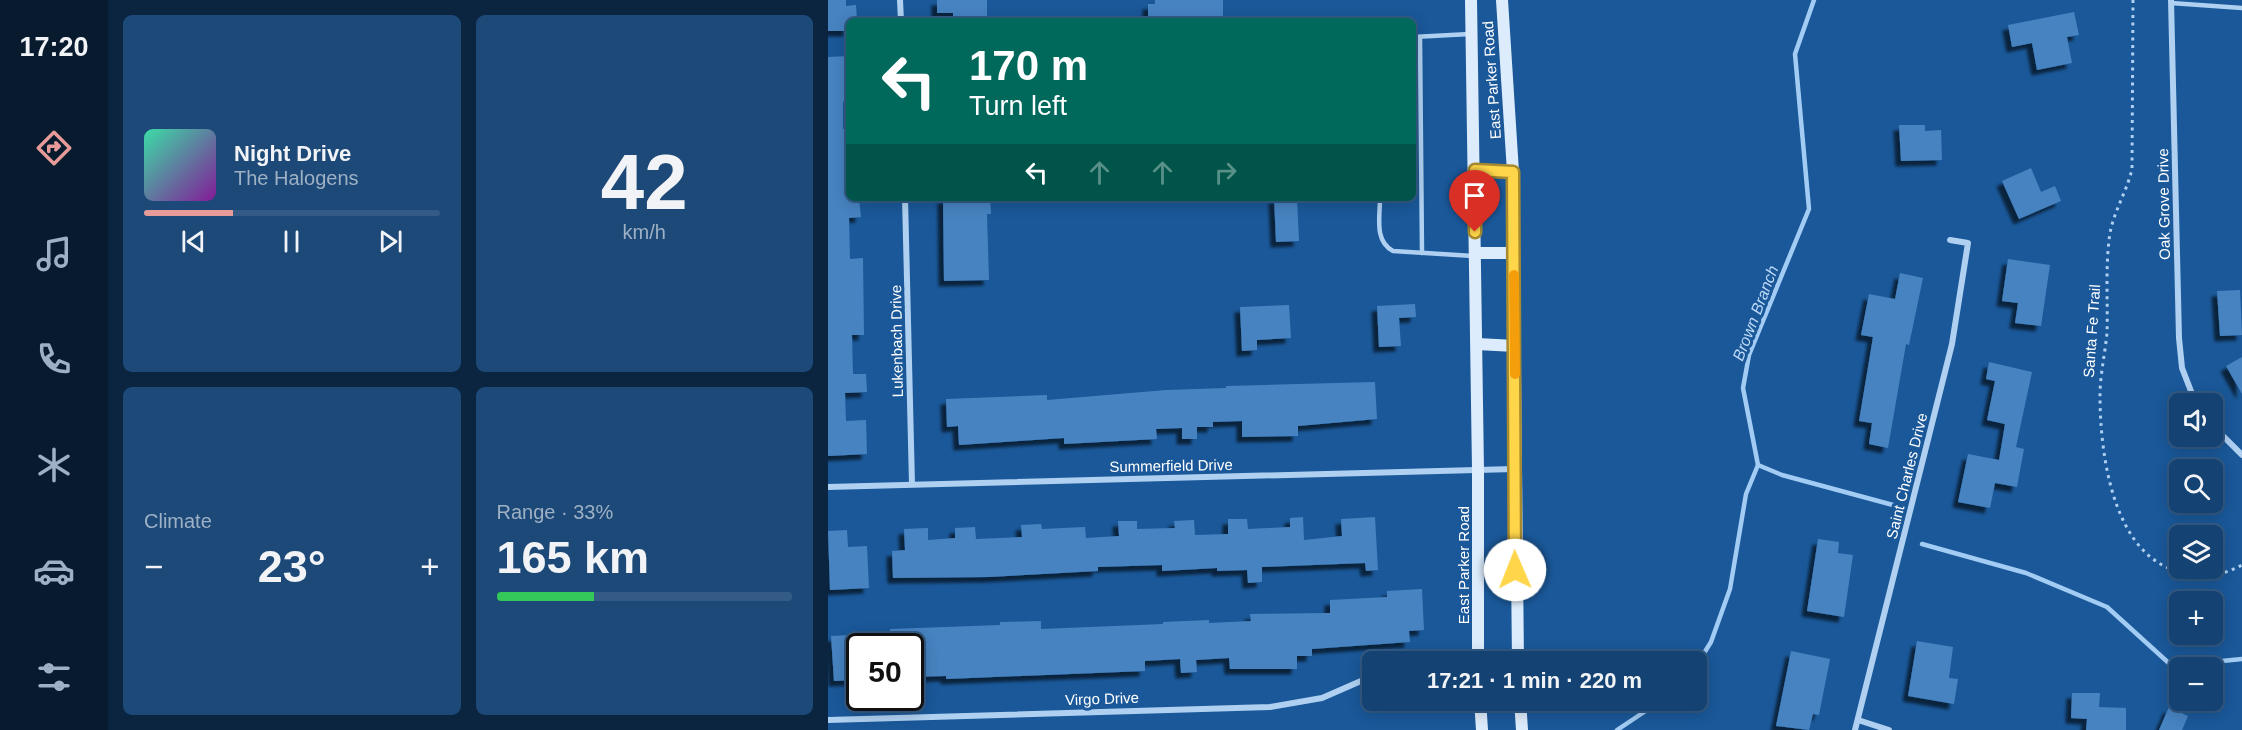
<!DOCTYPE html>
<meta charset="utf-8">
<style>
:root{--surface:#144273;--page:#1d4978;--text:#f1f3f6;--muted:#9db0c4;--line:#335b85;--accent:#e69b98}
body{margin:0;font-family:Helvetica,sans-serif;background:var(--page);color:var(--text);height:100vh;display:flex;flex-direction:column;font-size:22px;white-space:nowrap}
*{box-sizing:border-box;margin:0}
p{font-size:20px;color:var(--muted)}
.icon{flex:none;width:33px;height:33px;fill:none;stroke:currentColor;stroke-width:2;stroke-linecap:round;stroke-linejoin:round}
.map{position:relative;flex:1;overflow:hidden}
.drawer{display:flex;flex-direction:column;gap:15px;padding:15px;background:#0b243f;width:720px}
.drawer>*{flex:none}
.guide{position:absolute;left:18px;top:18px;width:570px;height:183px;border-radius:9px;box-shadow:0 3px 15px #0003,0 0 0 2px var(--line);background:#00695c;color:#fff;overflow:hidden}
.fabs{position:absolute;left:1341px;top:393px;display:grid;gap:12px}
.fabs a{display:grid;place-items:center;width:54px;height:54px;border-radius:9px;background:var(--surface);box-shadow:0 3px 15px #0003,0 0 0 2px var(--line);font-size:30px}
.speed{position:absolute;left:18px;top:633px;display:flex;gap:12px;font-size:30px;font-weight:700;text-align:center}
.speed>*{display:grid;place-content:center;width:78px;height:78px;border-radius:50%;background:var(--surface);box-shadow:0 3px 15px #0003,0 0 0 2px var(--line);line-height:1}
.speed .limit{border:3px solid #111;border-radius:9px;background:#fff;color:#111}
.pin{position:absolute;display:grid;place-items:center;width:51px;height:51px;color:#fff;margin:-62px -26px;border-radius:50% 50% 50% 0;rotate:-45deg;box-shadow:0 0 6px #0007}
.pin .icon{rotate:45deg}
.me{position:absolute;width:66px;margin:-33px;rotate:359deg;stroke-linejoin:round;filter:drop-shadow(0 0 4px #0008)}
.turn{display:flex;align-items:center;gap:21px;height:126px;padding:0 24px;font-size:27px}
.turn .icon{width:78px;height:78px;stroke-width:2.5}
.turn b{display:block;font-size:42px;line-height:51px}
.lanes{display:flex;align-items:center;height:57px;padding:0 24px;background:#0003;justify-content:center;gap:30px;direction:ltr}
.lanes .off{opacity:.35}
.big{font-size:45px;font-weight:800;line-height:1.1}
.drawer .widget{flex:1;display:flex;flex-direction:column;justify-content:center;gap:9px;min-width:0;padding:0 21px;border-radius:9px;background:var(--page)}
.drawer .dial{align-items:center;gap:0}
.dial b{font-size:78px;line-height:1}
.song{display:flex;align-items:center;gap:18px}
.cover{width:72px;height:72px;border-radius:9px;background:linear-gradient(135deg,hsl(160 70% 55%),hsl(290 70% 35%))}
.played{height:6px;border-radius:3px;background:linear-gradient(90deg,var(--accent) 30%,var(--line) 30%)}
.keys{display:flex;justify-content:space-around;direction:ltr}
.heat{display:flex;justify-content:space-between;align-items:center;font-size:33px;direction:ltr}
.charge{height:9px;border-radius:4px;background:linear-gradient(90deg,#34c759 33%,var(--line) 0)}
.drawer .tiles{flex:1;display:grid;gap:15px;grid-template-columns:repeat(2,1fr)}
.trip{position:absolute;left:534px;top:651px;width:345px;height:60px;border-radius:9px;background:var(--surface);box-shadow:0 3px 15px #0003,0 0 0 2px var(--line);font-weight:800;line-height:60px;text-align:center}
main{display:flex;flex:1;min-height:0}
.tab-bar{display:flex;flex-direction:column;width:108px;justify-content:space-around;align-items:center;background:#081a2e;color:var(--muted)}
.tab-bar .icon{width:42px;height:42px}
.tab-bar .active{color:var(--accent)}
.tab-bar b{font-size:27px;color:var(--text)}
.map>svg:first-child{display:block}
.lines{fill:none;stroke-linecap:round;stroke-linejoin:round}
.stream{stroke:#a2ccf3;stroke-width:4.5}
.building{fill:#4783c1;filter:url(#shadow)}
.path{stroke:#afd0f1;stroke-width:3;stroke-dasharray:3 4.5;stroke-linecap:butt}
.lane{stroke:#afd0f1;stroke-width:4.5}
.street{stroke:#afd0f1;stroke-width:6}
.secondary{stroke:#ddecfc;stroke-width:12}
.route-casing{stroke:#a68a30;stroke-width:15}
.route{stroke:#ffd54a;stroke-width:10}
.slow{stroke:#f59e0b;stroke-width:10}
.labels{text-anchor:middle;stroke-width:6;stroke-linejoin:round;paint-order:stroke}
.street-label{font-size:15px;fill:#fff;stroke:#1a5899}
.water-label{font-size:16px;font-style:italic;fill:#bcdaf7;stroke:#1a5899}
</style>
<main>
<nav class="tab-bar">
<b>17:20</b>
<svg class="icon active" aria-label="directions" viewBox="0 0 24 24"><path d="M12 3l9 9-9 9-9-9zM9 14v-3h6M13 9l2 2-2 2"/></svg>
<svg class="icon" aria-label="music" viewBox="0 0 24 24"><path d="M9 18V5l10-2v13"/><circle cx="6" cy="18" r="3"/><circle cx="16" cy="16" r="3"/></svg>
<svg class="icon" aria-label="phone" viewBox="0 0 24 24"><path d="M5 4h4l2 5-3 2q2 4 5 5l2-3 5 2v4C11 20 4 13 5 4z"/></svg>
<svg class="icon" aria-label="climate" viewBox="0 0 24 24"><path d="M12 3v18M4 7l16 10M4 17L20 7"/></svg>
<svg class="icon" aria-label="car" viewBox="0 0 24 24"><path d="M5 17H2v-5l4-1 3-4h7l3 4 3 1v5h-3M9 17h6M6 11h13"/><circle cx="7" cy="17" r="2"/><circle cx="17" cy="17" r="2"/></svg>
<svg class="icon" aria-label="filters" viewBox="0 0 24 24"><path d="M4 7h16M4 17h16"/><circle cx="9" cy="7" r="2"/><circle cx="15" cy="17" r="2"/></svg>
</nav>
<section class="drawer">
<div class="tiles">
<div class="widget">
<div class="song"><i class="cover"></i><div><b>Night Drive</b><p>The Halogens</p></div></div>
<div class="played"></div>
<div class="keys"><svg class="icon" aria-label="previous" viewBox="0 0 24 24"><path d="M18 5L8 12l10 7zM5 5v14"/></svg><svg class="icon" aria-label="pause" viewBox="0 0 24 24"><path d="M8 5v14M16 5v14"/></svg><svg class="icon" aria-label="next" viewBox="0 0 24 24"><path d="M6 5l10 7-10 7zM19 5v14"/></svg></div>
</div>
<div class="widget dial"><b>42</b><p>km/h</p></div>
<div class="widget"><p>Climate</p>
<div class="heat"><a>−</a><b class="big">23°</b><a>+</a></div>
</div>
<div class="widget"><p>Range · 33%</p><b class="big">165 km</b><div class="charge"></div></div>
</div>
</section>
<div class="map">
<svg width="1414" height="730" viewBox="0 0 1414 730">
<defs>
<filter id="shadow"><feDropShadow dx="-5.5" dy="5.5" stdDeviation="1.5" flood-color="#0009"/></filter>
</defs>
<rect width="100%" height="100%" fill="#1a5899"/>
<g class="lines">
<g class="stream">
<polyline points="930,465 954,475 1065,505"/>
<polyline points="1094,544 1198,573 1279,607 1344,666 1414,659"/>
<polyline points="868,666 883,642 902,589 918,494 930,465 915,388 921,355 981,209 967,54 986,0"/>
<polyline points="789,730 834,700"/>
</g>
</g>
<g class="building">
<polygon points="0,0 18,0 18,6 28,5 29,21 21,21 21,31 0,31"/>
<polygon points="109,0 159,0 159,21 125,21 125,13 109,13"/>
<polygon points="327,0 395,0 395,20 320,21 320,4 327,4"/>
<polygon points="1246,12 1251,35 1239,37 1244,63 1209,70 1204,43 1184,47 1180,25"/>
<polygon points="21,56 21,89 18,89 18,101 15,102 15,129 21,128 21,198 31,198 33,217 21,218 22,259 35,258 36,335 24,335 25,374 38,374 39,392 17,393 18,421 38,420 39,454 0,456 0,57"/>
<polygon points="1071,125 1097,125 1097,131 1113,130 1114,160 1073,161"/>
<polygon points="1203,168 1213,192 1227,186 1233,201 1191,219 1174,181"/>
<polygon points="115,198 162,198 163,214 159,214 161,280 116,281"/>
<polygon points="446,198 469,198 471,241 448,242"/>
<polygon points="1180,259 1222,265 1213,326 1187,323 1190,303 1174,301"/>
<polygon points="1072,273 1095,278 1081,345 1078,344 1060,448 1041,444 1044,423 1031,421 1045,337 1033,335 1041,294 1067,299"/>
<polygon points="1412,290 1414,335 1392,336 1389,291"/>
<polygon points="587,304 588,317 571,318 573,346 551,347 549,306"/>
<polygon points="461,305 463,338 429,340 429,350 414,351 412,307"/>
<polygon points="1414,357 1414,394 1398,366"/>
<polygon points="1161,362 1204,372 1188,447 1196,449 1189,487 1167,483 1162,508 1130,502 1140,454 1171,460 1177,424 1159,420 1167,381 1158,379"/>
<polygon points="547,382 549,419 470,426 470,436 414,437 414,421 385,422 385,427 369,427 369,439 354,439 354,428 328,429 329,439 236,444 236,438 131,445 130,426 119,427 118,399 219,395 219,400 338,390 398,388 398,386"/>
<polygon points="475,517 476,540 514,536 513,519 547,517 550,570 538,571 537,563 434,567 434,582 420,583 419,570 389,571 389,568 334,571 334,565 270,567 270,571 161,577 65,578 64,551 77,550 76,529 100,528 100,540 127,538 127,528 147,527 148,539 194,537 193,525 213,524 214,529 257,527 258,538 291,536 290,521 309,521 309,529 347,528 346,521 366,520 367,535 400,534 400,519 419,519 420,529 462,527 462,518"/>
<polygon points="19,530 20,547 39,546 41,588 2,590 0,531"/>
<polygon points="990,539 1011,542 1010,553 1025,555 1016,617 979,611"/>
<polygon points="594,589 596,630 581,631 582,642 484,649 484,656 469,656 469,669 402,669 401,658 368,660 369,672 353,673 352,659 317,661 317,671 118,679 118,676 82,677 82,646 32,646 32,680 6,681 3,636 62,633 62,629 172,625 172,622 213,621 213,629 335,624 335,622 381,620 381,623 423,621 422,614 502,613 502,600 559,597 559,591"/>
<polygon points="1089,641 1125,647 1121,678 1130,679 1126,704 1080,696"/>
<polygon points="963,651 1002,659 991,715 985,714 981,730 948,726"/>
<polygon points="1244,693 1272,693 1271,707 1298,708 1298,730 1258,730 1259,719 1243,718"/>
<polygon points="1341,707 1360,716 1354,730 1331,730"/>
</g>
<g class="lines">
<path class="path" d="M1305,0L1304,169C1299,191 1286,211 1282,233C1277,266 1280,300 1279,333C1277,354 1272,375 1272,396C1272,454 1285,557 1353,572C1376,578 1393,576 1414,565"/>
<g class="lane">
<polyline points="1343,3 1414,8"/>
<polyline points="585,37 642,34"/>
<polyline points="592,37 594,253"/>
<path d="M552,198C552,217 546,241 565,251L645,256"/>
</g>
<g class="street">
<polyline points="72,0 73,21"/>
<polyline points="1343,0 1351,338 1354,368 1368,404"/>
<polyline points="77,198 84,484"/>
<polyline points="1384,425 1414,455"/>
<polyline points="0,487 686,469"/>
<polyline points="0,720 442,707 494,698 533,681 544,680"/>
<polyline points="1030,720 1061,730"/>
<polyline points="1027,730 1124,344 1140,243 1122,240"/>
</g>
<g class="secondary">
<polyline points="643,0 650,470 650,662"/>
<polyline points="674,0 685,172 690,662"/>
<polyline points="647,170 685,172"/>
<polyline points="648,253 686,253"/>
<polyline points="649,344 687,346"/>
<polyline points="652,700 654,730"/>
<polyline points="692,700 694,730"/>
</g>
</g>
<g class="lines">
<g class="route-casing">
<polyline id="route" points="647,232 647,170 685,172 687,570"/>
</g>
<use href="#route" class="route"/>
<polyline class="slow" points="686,275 687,374"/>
</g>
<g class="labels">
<g class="street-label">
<text transform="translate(664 80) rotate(-94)" y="5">East Parker Road</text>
<text transform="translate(1336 204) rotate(-91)" y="5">Oak Grove Drive</text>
<text transform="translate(1264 331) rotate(-86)" y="5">Santa Fe Trail</text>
<text transform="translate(69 341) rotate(-91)" y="5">Lukenbach Drive</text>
<text transform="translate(343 466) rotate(-1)" y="5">Summerfield Drive</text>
<text transform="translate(1079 476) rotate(-76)" y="5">Saint Charles Drive</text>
<text transform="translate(636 565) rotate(-90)" y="5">East Parker Road</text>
<text transform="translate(274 699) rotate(-2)" y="5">Virgo Drive</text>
</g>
<g class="water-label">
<text transform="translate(927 313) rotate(-69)" y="6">Brown Branch</text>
</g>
</g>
</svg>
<div class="fabs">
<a><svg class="icon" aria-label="sound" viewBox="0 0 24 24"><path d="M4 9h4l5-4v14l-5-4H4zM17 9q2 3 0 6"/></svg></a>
<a><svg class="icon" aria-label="search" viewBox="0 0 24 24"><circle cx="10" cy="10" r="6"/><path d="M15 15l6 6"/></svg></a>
<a><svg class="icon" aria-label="layers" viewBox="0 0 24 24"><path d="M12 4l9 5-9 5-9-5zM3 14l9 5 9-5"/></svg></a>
<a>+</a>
<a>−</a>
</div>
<div class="speed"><div class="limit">50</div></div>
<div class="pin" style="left:647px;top:232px;background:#d93025"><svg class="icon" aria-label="arrive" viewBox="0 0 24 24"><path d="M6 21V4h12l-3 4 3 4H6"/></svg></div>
<svg class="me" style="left:687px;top:570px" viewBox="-20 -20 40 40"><circle r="19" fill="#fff"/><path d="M0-13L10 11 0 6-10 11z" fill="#ffd54a"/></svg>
<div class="trip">17:21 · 1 min · 220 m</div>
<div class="guide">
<div class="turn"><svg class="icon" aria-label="left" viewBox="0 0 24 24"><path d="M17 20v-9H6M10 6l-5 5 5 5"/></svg><div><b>170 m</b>Turn left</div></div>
<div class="lanes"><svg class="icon" aria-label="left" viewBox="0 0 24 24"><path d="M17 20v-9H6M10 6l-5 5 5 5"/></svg><svg class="icon off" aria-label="ahead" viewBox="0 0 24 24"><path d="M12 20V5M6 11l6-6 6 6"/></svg><svg class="icon off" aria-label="ahead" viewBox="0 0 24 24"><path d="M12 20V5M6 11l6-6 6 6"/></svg><svg class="icon off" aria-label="right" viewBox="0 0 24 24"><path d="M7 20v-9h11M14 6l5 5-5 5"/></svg></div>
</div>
</div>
</main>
